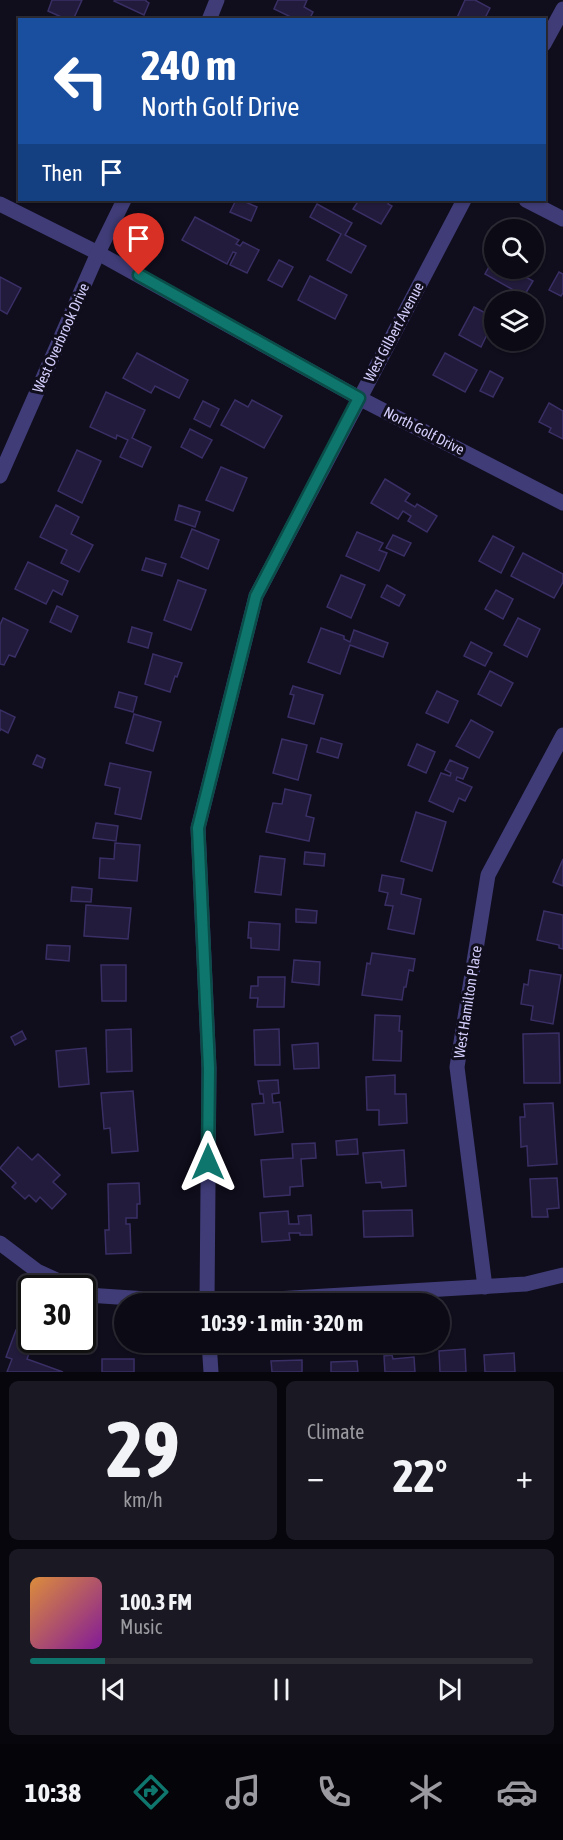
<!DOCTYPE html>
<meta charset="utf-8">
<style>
:root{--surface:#0c0a15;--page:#1a1822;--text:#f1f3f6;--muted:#9a9aa0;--line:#2c2b34;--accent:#0f766e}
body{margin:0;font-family:"Asap Condensed",sans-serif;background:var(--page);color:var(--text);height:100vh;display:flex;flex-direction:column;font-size:22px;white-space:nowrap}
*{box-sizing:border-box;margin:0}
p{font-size:20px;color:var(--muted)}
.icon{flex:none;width:33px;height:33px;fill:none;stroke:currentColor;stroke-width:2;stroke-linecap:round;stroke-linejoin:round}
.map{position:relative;height:1372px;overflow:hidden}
.details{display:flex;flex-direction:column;gap:9px;padding:9px;background:#07060c;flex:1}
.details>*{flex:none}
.banner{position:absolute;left:18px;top:18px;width:528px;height:183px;border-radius:0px;box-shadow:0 2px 4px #0004,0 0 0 2px var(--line);background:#1a4fa0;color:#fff;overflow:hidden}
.buttons{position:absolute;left:484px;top:219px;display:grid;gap:12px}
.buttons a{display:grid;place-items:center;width:60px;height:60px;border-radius:50%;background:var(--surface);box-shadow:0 2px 4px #0004,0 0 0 2px var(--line);font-size:30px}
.speed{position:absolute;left:18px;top:1275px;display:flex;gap:12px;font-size:30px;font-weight:700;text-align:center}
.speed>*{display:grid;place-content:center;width:78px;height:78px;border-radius:50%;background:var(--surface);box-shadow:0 2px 4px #0004,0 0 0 2px var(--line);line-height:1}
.speed .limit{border:3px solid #111;border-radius:9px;background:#fff;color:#111}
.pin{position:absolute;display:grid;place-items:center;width:51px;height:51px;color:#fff;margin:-62px -26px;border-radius:50% 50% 50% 0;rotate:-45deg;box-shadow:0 0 6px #0007}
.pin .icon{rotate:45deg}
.me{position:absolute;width:66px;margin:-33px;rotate:0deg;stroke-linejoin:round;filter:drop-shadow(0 0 4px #0008)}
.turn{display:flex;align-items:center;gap:21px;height:126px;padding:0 24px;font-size:27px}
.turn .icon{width:78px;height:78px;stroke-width:2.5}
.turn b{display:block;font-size:42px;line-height:51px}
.then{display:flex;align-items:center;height:57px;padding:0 24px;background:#0003;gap:12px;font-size:22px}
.big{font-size:45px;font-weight:700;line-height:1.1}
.details .card{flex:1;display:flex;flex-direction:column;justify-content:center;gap:9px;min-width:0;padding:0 21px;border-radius:9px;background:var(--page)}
.details .dial{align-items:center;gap:0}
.dial b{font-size:78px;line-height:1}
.song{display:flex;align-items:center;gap:18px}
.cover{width:72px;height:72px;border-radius:9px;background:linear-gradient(135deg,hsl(30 70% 55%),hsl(290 70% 35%))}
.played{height:6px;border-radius:3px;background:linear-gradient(90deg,var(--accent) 15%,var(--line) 15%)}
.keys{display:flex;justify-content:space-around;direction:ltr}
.heat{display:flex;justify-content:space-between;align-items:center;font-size:33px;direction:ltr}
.details .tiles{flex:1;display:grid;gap:9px;grid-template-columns:1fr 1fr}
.card:last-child{grid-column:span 2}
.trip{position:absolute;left:114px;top:1293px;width:336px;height:60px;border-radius:30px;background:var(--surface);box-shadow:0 2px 4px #0004,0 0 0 2px var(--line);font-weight:700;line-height:60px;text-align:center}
.tab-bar{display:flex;height:96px;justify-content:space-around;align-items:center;background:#050408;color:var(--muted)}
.tab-bar .icon{width:42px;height:42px}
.tab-bar .current{color:var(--accent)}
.tab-bar b{font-size:27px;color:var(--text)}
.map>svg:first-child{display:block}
.building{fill:#221b3b;stroke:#3a2f65;stroke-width:1.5}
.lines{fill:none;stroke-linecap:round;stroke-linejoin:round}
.street{stroke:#3f3c77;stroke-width:15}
.route-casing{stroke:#0a4d48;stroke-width:15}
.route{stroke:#0f766e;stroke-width:10}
.labels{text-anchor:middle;stroke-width:6;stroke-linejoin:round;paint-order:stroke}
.street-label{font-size:15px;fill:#d2cdfa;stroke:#100d1c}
</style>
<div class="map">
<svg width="563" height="1372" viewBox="0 0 563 1372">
<rect width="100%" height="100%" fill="#100d1c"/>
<g class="building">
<polygon points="52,0 82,0 73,20 68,20 48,11"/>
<polygon points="115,0 146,0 146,1 149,3 144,15 114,1"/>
<polygon points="278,0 307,0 304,7 313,12 309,20 297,20 274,9"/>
<polygon points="465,0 475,0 490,8 484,20 456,20"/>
<polygon points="236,200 241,200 257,207 251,221 230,212"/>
<polygon points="359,200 390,200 388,204 392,206 381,224 353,209"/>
<polygon points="317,204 352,223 345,235 366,246 351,273 327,260 341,234 310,217"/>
<polygon points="195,217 239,240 236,244 240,246 243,242 259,250 247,273 230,265 236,253 233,252 227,264 182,240"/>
<polygon points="495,256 495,268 517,268 515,271 533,281 524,296 485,274"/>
<polygon points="279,260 293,267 282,287 268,280"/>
<polygon points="559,272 563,274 563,293 561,296 549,290"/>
<polygon points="310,276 347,295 335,319 298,300"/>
<polygon points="0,277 21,288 7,314 0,310"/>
<polygon points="474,307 495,318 481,347 459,335"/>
<polygon points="137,353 188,380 179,398 155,386 151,393 123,378"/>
<polygon points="445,353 477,370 465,392 433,375"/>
<polygon points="490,371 503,378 493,397 480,391"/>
<polygon points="106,392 145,410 132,438 151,447 142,467 120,457 128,440 117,435 116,439 90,427"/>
<polygon points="235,400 248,407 252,400 282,416 264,448 221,425"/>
<polygon points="203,401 219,409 210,427 194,419"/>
<polygon points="549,403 563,411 563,439 549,432 551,428 539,422"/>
<polygon points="190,429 212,440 202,458 181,447"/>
<polygon points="77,450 101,461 82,503 58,491"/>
<polygon points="221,467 247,478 233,511 206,500"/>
<polygon points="385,479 410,494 405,501 415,507 417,504 437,516 427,532 408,521 411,516 403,511 398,519 371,503"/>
<polygon points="56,505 79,517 71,534 93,545 79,572 61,563 67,550 40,537"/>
<polygon points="179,505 200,512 195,527 175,520"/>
<polygon points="192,529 219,540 208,569 181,557"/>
<polygon points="357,532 383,543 379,550 387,553 379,571 346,556"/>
<polygon points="393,535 411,543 404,556 386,548"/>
<polygon points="493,536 514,547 501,573 479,561"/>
<polygon points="523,553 563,574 563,582 554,598 511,576"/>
<polygon points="146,558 166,564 162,576 142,570"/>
<polygon points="28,562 68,581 62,595 53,590 46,604 15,589"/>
<polygon points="341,575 365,585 351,618 327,607"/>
<polygon points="178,580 206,590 191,630 164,620"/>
<polygon points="387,585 405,595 399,606 381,597"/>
<polygon points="496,590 513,599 503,619 485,609"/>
<polygon points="57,606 78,616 71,632 50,622"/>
<polygon points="3,618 28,630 15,657 9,655 4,665 0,664 0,625"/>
<polygon points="518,618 540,629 527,657 504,645"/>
<polygon points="132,627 152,633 148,648 128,642"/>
<polygon points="321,628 344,636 344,639 350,642 354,630 388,643 383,657 350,645 340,674 308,662"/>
<polygon points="471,642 492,653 485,666 464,656"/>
<polygon points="153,654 182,663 177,677 175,676 170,692 145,684"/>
<polygon points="490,671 513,683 501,706 478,694"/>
<polygon points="293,686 323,695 314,724 288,717 294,695 290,694"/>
<polygon points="437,691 458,701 448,723 426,713"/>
<polygon points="119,692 137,697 133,712 115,707"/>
<polygon points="0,710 15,717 8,733 1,729 0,731"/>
<polygon points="134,714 161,722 153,751 126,743"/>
<polygon points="471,720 493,732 479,758 456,746"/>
<polygon points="321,738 342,744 338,758 317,752"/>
<polygon points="282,739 307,745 298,780 273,773"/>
<polygon points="417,744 435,752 426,773 408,765"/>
<polygon points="37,755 45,759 42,768 33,764"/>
<polygon points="450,760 468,768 463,779 457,777 456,780 472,787 465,801 459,798 453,812 429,801 441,773 450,776 451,773 445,770"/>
<polygon points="110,763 151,772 141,819 115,814 120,788 105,785"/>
<polygon points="285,789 311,795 306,816 314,818 309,841 266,832 273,803 282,804"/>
<polygon points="416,812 446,822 432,871 401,861"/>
<polygon points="96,823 118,826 116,841 93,838"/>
<polygon points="115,843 140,845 137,881 99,878 100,858 114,859"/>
<polygon points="305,852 325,854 324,866 304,864"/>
<polygon points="260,856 285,859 281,895 255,892"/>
<polygon points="563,859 563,886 553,882"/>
<polygon points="382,875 404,879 401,894 421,899 414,934 388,929 393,906 385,905 388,893 379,891"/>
<polygon points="72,887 92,889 91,902 71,901"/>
<polygon points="86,905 131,908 128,939 84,936"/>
<polygon points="296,909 317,911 316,923 296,922"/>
<polygon points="544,911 563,915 563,949 559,948 559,945 537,940"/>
<polygon points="249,922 280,924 279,950 251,948 251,938 248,938"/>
<polygon points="47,945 70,946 69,961 46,959"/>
<polygon points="372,953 415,959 413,971 409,970 406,987 404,987 402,1000 362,995 367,963 370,964"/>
<polygon points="294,960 320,962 319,985 292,982"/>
<polygon points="101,965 126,965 126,1001 102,1001"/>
<polygon points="530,970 561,975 553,1024 531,1020 533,1006 521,1004 524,984 528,985"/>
<polygon points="258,977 285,977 284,1007 257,1007 258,998 250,998 251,986 258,986"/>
<polygon points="375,1015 400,1016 399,1031 402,1031 401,1061 373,1060"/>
<polygon points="131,1029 132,1071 107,1072 106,1030"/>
<polygon points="279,1029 280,1065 255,1065 254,1030"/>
<polygon points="22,1031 26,1039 15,1045 11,1037"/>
<polygon points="559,1033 560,1083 524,1083 523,1034"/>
<polygon points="318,1043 319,1068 294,1069 292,1045"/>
<polygon points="86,1048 89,1084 59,1087 56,1051"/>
<polygon points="395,1075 395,1094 406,1094 407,1123 379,1125 379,1110 367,1110 366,1077"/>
<polygon points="278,1080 279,1093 272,1094 273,1103 280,1102 283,1132 255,1135 252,1104 264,1103 263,1094 260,1094 258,1081"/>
<polygon points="133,1091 138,1151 112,1153 110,1128 104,1129 101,1093"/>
<polygon points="553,1103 557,1164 528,1166 527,1146 521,1147 520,1117 525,1117 524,1104"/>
<polygon points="357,1139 358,1154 337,1155 336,1141"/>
<polygon points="315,1143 316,1158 301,1159 303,1186 290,1187 290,1195 264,1197 261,1160 293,1158 292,1144"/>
<polygon points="18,1147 32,1160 38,1154 60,1175 53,1182 66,1194 52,1209 40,1197 36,1202 29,1195 25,1199 12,1187 16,1183 0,1168"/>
<polygon points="404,1150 406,1186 382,1188 381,1182 366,1183 363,1153"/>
<polygon points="557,1178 559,1208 547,1209 548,1217 532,1217 530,1179"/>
<polygon points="139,1183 140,1204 137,1204 137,1218 126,1218 126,1224 130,1224 131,1253 106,1254 105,1230 109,1230 108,1184"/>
<polygon points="412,1210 413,1236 364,1237 363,1211"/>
<polygon points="288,1211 289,1224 299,1224 298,1216 311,1215 312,1235 300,1235 300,1233 289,1233 290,1240 262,1242 260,1213"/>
<polygon points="16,1330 32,1336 32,1340 34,1340 27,1359 63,1372 7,1372 12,1359 6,1357"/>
<polygon points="465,1349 466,1372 440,1372 439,1351"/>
<polygon points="514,1353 515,1372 485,1372 484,1355"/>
<polygon points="392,1355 393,1359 414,1357 415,1372 385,1372 384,1356"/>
<rect x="102" y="1359" width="32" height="13"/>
<polygon points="302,1360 302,1372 272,1372 271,1361"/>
<polygon points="357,1361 358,1372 331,1372 331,1362"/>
</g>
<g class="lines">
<g class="street">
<polyline points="209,20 217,0"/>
<polyline points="544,44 563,9"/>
<polyline points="526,200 563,219"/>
<polyline points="0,204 98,253 359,398 563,503"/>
<polyline points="0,476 98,253 124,200"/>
<polyline points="0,1243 37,1271 74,1288"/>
<polyline points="485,1287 457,1067 488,875 563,735"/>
<polyline points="82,1293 87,1295 207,1303 526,1284 563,1275"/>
<polyline points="207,1304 209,1068 198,828 256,596 464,200"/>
<polyline points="209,1342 211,1372"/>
</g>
</g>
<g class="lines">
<g class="route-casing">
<polyline id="route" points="139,275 359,398 256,596 198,828 209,1068 208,1162"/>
</g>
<use href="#route" class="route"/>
</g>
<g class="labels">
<g class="street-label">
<text transform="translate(394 332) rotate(-62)" y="5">West Gilbert Avenue</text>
<text transform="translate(61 338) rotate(-66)" y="5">West Overbrook Drive</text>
<text transform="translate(424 431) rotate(27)" y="5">North Golf Drive</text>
<text transform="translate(468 1002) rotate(-81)" y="5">West Hamilton Place</text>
</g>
</g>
</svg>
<div class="buttons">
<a><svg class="icon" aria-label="search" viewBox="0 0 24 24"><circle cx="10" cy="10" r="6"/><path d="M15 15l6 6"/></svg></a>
<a><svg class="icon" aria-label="layers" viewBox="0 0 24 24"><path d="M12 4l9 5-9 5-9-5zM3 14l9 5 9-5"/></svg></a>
</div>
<div class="speed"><div class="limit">30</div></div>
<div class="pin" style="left:139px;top:275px;background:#d93025"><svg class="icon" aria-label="arrive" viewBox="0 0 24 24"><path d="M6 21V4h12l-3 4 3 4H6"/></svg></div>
<svg class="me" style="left:208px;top:1162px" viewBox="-20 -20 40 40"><path d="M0-17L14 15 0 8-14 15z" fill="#0f766e" stroke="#fff" stroke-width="4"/></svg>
<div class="trip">10:39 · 1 min · 320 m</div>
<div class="banner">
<div class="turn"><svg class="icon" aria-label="left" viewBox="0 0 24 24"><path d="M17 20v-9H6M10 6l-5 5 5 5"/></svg><div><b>240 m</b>North Golf Drive</div></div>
<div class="then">Then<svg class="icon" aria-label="arrive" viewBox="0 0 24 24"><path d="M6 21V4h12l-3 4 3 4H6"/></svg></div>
</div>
</div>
<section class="details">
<div class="tiles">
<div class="card dial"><b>29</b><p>km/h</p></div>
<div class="card"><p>Climate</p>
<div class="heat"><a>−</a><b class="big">22°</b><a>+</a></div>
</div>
<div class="card">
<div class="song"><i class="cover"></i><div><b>100.3 FM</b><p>Music</p></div></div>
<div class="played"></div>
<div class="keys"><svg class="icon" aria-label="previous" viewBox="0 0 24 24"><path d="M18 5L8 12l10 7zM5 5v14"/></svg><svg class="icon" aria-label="pause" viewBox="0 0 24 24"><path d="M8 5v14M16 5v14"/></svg><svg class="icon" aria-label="next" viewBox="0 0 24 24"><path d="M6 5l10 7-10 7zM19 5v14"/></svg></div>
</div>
</div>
</section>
<nav class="tab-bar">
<b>10:38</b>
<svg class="icon current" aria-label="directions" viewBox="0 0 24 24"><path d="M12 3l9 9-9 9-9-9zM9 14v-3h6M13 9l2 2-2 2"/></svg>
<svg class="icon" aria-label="music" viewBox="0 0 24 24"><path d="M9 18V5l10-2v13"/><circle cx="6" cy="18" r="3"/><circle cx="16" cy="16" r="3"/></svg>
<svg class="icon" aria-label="phone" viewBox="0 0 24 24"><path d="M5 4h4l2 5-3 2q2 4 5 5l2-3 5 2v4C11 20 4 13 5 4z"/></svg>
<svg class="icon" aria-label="climate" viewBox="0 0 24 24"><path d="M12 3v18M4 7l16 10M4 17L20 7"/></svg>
<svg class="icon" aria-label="car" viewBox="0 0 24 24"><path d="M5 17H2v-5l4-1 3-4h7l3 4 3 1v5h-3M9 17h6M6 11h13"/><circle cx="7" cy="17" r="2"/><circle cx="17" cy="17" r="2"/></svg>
</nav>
